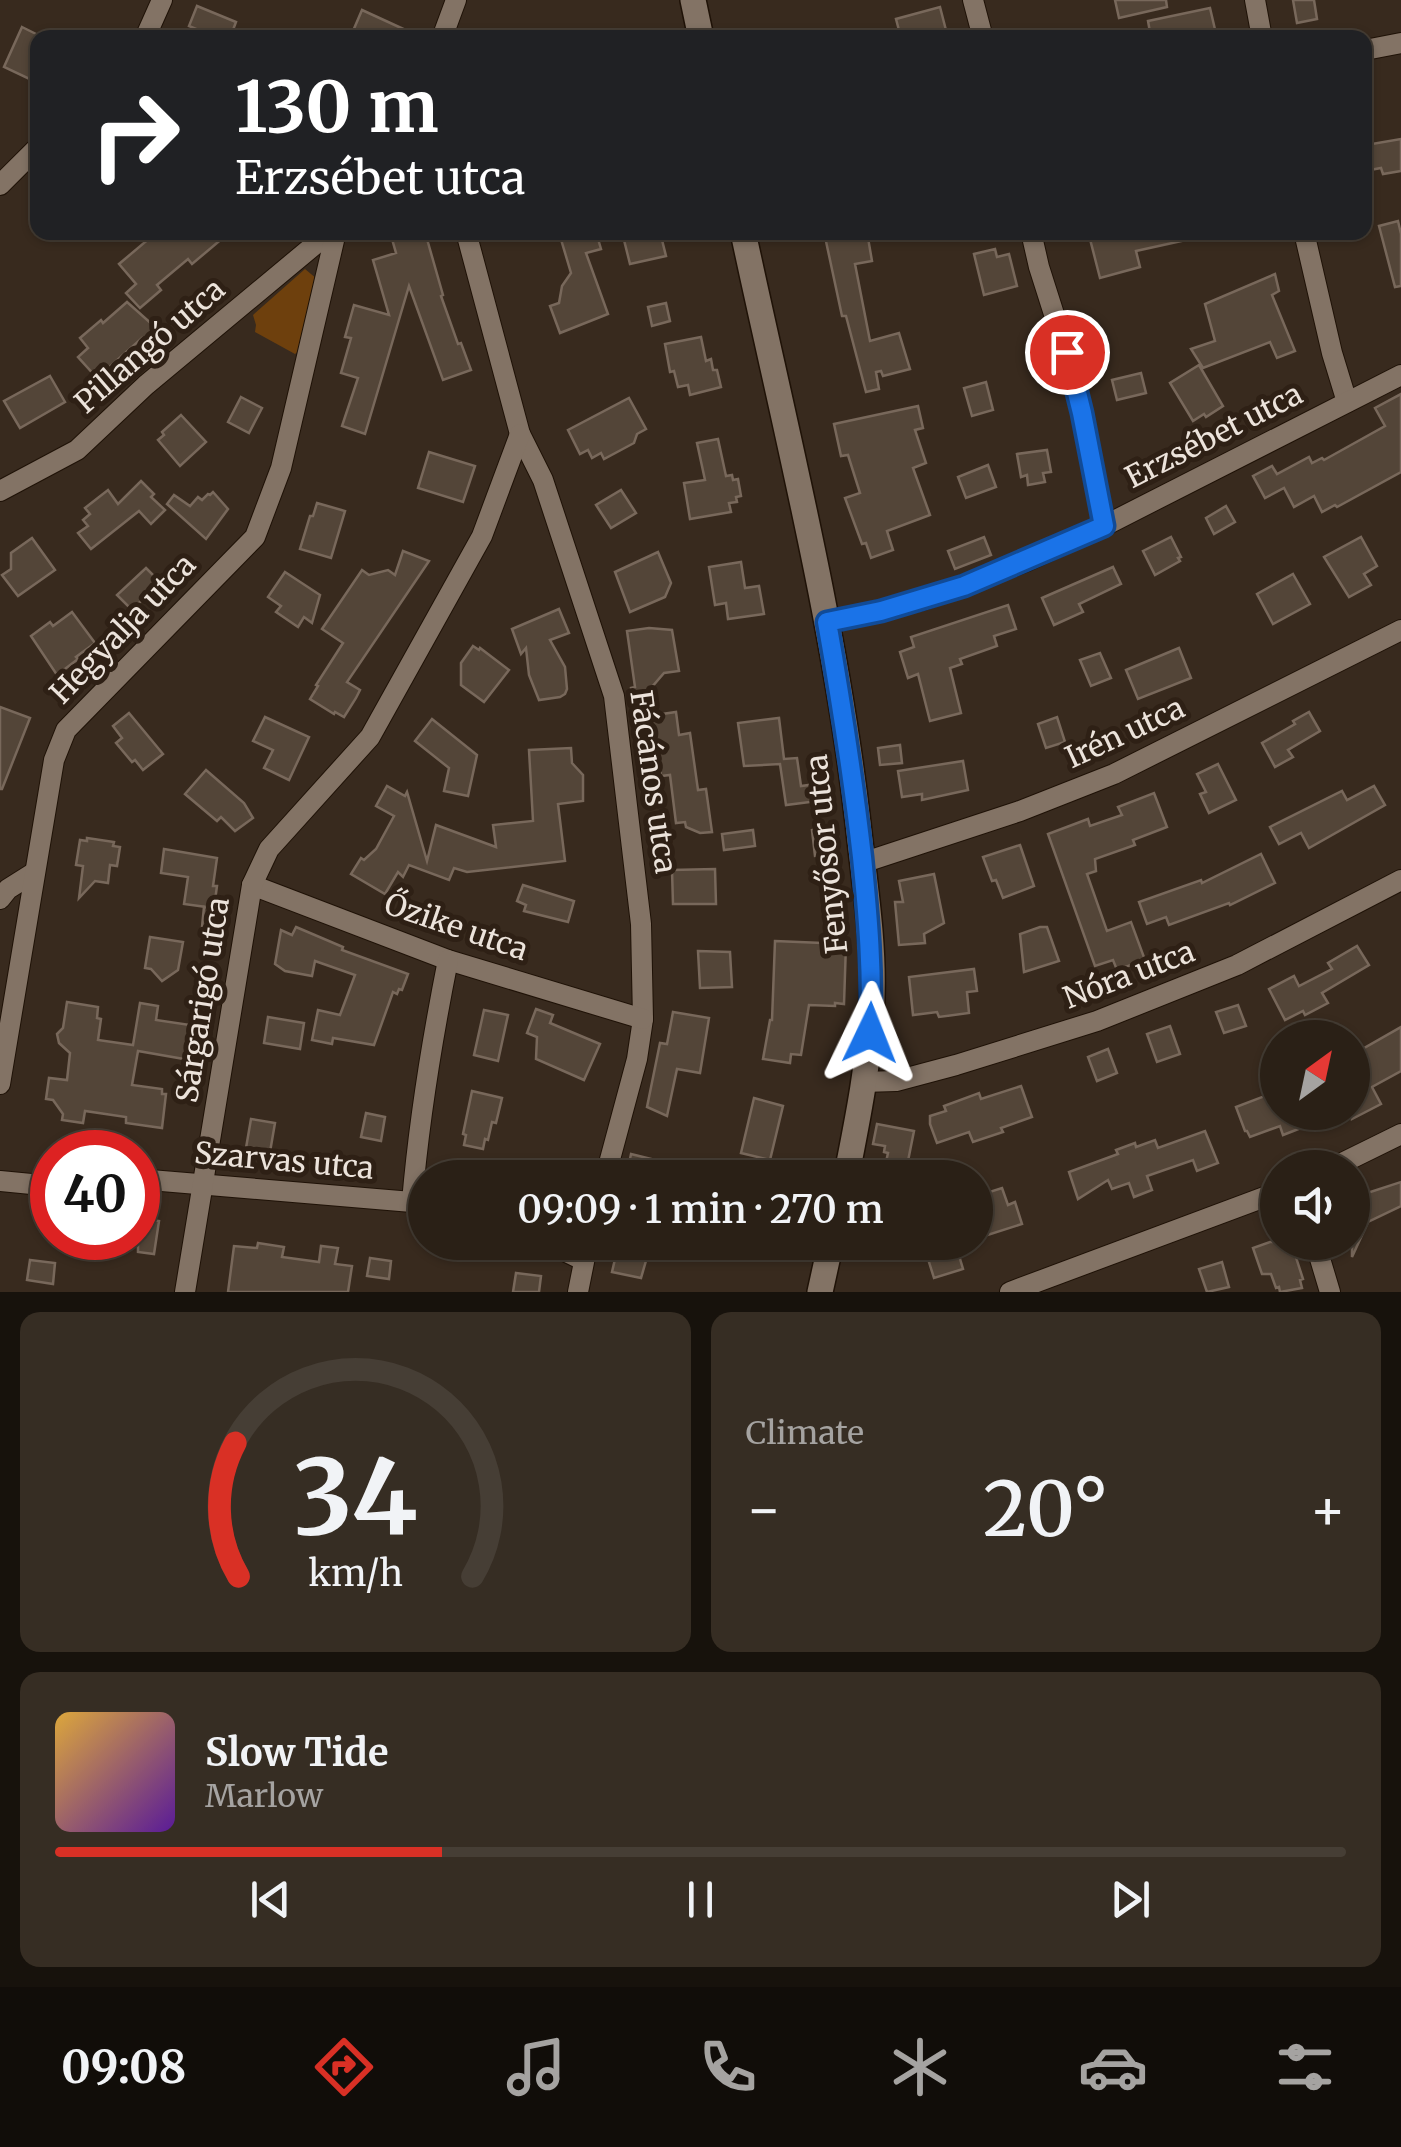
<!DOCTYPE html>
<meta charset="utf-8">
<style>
:root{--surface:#2a2016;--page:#362d23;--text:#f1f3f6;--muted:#a5a3a1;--line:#463e35;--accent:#d93025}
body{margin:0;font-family:Merriweather,serif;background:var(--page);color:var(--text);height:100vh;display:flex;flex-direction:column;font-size:38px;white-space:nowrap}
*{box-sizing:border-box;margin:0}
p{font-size:32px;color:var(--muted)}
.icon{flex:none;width:55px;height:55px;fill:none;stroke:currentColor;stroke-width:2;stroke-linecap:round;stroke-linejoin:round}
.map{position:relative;height:1292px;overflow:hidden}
.side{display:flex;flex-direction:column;gap:20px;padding:20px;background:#17120c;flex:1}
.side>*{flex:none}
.banner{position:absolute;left:30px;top:30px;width:1342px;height:210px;border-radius:20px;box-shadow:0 2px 8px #0004,0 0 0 2px var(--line);background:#202124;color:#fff;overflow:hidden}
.needle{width:65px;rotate:33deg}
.tools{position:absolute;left:1260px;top:1020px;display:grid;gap:20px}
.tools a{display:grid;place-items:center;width:110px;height:110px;border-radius:50%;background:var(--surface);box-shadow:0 2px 8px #0004,0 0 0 2px var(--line);font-size:50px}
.speed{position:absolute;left:30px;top:1130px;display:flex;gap:20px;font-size:50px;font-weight:700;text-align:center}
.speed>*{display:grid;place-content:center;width:130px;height:130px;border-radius:50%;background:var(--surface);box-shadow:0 2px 8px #0004,0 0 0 2px var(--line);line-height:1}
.speed .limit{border:15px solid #d22;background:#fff;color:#111}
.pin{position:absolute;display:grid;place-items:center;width:85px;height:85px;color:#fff;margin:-42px;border:5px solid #fff;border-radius:50%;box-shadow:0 2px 10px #0007}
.me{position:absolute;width:110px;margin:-55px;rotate:2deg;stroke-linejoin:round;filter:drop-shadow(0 0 8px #0008)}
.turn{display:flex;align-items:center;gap:35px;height:210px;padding:0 40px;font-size:45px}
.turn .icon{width:130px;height:130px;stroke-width:2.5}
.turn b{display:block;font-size:70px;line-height:85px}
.big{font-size:75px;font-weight:600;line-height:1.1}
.side .widget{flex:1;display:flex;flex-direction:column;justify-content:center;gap:15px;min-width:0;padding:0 35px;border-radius:20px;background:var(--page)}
.side .dial{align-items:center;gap:0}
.dial svg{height:260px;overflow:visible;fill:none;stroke:var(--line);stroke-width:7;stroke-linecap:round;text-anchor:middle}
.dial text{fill:var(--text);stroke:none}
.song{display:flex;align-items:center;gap:30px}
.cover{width:120px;height:120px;border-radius:15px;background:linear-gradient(135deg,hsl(40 70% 55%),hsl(270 70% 35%))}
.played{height:10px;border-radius:5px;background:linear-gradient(90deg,var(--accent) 30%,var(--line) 30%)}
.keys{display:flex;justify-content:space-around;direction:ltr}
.heat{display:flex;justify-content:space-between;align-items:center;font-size:55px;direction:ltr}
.side .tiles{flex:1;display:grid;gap:20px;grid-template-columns:1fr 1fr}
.widget:last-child{grid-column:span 2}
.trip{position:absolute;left:408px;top:1160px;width:585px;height:100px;border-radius:50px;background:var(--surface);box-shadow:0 2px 8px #0004,0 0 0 2px var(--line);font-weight:600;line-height:100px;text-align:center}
.tab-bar{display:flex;height:160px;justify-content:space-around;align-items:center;background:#110d09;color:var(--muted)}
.tab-bar .icon{width:70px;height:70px}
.tab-bar .active{color:var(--accent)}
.tab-bar b{font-size:45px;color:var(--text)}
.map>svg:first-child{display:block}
.green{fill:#6e400d}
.building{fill:#534538;stroke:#78685b;stroke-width:2.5}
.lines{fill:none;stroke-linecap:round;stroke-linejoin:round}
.minor-casing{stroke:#1f1207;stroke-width:22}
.tertiary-casing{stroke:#1f1207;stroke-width:28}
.minor{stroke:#837365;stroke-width:20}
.tertiary{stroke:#837365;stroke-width:25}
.route-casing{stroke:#114b97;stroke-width:25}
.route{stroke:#1a73e8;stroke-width:18}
.labels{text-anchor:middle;stroke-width:10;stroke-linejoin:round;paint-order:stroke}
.street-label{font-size:30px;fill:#ece3db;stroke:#2e2015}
</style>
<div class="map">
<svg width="1401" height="1292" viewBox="0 0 1401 1292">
<rect width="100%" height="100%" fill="#382a1e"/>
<polygon class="green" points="305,269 317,279 299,351 295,354 255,332 256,325 253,315"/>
<g class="building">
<polygon points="1115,0 1166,0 1167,7 1119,18"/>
<polygon points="1293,0 1314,0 1317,19 1297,23"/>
<polygon points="197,6 236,22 230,38 217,38 189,26"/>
<polygon points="940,7 948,38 901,38 896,19"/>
<polygon points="1210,8 1217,38 1151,38 1148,21"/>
<polygon points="362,10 423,38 350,38"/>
<polygon points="22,27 38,35 38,83 4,67"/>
<polygon points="1401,139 1401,171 1383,174 1381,168 1370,170 1366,145"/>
<polygon points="1398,221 1401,234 1401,286 1395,287 1379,226"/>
<polygon points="157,232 230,232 192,264 188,259 157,285 161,290 140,308 126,293 136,284 119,264"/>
<polygon points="390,232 425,232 443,295 441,296 458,344 461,343 471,370 443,380 409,286 365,434 342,426 358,378 341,373 351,338 345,337 354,305 389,315 373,260 396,253"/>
<polygon points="571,232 596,232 601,249 586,253 608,314 560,333 550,306 559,303 562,286 571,273 560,236"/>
<polygon points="622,232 660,232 666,256 630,264"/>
<polygon points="824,232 867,232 872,261 855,264 870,341 899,333 910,369 883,376 881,371 876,372 879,389 866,392 846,316 842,316"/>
<polygon points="1114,232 1185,232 1186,240 1136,251 1140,267 1100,278 1090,239"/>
<polygon points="995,249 997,257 1009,254 1017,286 984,295 974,254"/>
<polygon points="1275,274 1279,291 1272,295 1295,351 1277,358 1270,342 1203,368 1191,349 1215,341 1205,304"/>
<polygon points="127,302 154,326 145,342 142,338 97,378 78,357 88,348 80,338 101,320 103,323"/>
<polygon points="666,303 670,321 652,326 648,307"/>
<polygon points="701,337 706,361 711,359 713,370 717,370 721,387 690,395 688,385 678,387 674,371 670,372 665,344"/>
<polygon points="1199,365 1223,406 1206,417 1204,414 1193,421 1170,383"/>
<polygon points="1141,373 1146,393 1117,400 1112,380"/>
<polygon points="50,376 65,402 20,428 4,401"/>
<polygon points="986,382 993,410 972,416 964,388"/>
<polygon points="1401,394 1401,472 1337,507 1335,505 1322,512 1314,496 1294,507 1284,488 1265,498 1253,476 1272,466 1277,474 1309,457 1312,463 1322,458 1324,460 1385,426 1375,408"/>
<polygon points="241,397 262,408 249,433 228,422"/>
<polygon points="629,398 646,429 637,434 634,443 604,459 601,453 592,458 588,450 580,454 568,430"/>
<polygon points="918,406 923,428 915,430 926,463 913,468 930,515 887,531 893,550 871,558 866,543 862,544 845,498 860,493 848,455 841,456 834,424"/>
<polygon points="181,415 206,442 180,466 158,440 164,435 162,432"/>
<polygon points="718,439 726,476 732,475 733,480 738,479 741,496 736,497 737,502 729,503 731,512 690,519 684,483 705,480 697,443"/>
<polygon points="1047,450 1051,472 1043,473 1045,482 1028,485 1027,475 1021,477 1017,454"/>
<polygon points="429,452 475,466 463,502 418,488"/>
<polygon points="988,465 996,487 966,498 958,477"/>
<polygon points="141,481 154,494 151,497 165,510 151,524 139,511 91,549 78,533 88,526 83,520 90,514 85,508 108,490 118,504"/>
<polygon points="621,490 636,513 611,528 596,505"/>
<polygon points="213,492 228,509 206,539 167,504 174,495 190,506 198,497 202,500 208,494 210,495"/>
<polygon points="317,503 345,511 331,558 300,549 310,516 313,516"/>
<polygon points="1226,506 1235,522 1214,534 1206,518"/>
<polygon points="984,537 991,555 955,569 948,551"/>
<polygon points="1171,537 1181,557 1178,558 1180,561 1155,575 1143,551"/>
<polygon points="1361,537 1377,566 1364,574 1371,585 1349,597 1324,557"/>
<polygon points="32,538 55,570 18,596 2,575 11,569 11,553"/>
<polygon points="403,551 429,561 347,682 360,690 356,698 344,717 335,712 334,714 310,699 318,686 316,685 343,643 322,629 362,570 369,575 388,570 395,575"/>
<polygon points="658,552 671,583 665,597 630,612 615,572"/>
<polygon points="741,562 745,588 759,586 764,614 728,619 726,603 715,605 709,567"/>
<polygon points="1113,567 1121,584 1079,604 1083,612 1054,625 1042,598"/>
<polygon points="146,568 159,581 155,584 157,585 132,610 117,595"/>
<polygon points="285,572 320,595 312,623 304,617 298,627 276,612 281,606 268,597"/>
<polygon points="1293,574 1310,604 1273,624 1257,594"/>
<polygon points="1008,605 1016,629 994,636 997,646 960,659 962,664 950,668 961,713 930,721 918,674 908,678 900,652 914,647 911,637"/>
<polygon points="559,609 569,633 550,640 565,667 567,689 565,694 560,697 539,700 529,675 526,648 521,654 512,629"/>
<polygon points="72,612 95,643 76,657 78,659 57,675 31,636 50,622 53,626"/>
<polygon points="649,628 672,630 679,671 664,673 652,687 654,706 633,709 631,688 635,687 627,631"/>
<polygon points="473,646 479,650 480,648 509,670 484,702 461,685 461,663"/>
<polygon points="1179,648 1191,678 1138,699 1126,670"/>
<polygon points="1100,653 1111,678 1091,686 1080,660"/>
<polygon points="0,707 30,718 2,789 0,789"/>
<polygon points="676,712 679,735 690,733 698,790 706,789 712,832 700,833 686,827 685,822 676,823 670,775 661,776 659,760 657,760 656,753 653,753 648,716"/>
<polygon points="1309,712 1320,731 1288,750 1293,757 1275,767 1262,743 1295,724 1293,721"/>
<polygon points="129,713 163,754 143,770 135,760 132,762 116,743 122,738 113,726"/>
<polygon points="265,717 309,737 289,780 264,768 273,750 253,741"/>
<polygon points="1057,717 1065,742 1046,748 1038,724"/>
<polygon points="779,718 784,759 797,758 801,786 816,784 818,801 786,805 780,764 744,766 738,723"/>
<polygon points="432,719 477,755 468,796 444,791 449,768 415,741"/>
<polygon points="900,745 902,763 880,765 878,748"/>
<polygon points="571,748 572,763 583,775 583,801 558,804 565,861 467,872 454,868 449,880 409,865 403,877 398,872 385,894 351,874 361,858 364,860 376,849 394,816 376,806 387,786 405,796 407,792 427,861 436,825 496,847 493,825 533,821 529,750"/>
<polygon points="963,761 968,790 922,800 922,794 902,797 898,771"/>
<polygon points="1218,764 1236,800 1209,813 1200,794 1206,792 1197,774"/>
<polygon points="206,770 244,803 253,818 235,831 221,817 217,821 185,794"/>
<polygon points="1374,786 1385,805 1309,848 1301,833 1279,844 1270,827 1342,791 1347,800"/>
<polygon points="1154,793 1167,827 1133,840 1135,845 1095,859 1096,871 1087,874 1107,931 1131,922 1145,960 1117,970 1113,960 1095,966 1048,834 1088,819 1090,826 1122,815 1118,807"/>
<polygon points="832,828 835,854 815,856 812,830"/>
<polygon points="753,830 755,846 724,850 722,834"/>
<polygon points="87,838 114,842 113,846 120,847 117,866 110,865 108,883 95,881 79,898 83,866 76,865 80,840 87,841"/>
<polygon points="1020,845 1034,886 1003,898 996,880 992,881 983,857"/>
<polygon points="164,849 217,858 213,886 217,886 214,908 184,904 188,877 161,873"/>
<polygon points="1261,854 1275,883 1230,905 1229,903 1169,925 1166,917 1147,924 1139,902 1201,880 1202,883"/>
<polygon points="715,869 716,904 673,904 672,870"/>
<polygon points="934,874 944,923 924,934 925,943 899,945 895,902 903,902 899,881"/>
<polygon points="523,885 574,901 568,922 524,911 526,905 517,901"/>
<polygon points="204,907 227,910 225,930 202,927"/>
<polygon points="296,927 343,947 342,950 408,974 402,990 399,989 397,994 393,992 374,1045 333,1038 332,1044 312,1040 318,1010 340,1015 355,975 315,961 312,976 285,971 275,964 281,930 292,935"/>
<polygon points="1040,927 1047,927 1059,961 1024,972 1020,934"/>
<polygon points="150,937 183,942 178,970 162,981 151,969 145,968"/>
<polygon points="775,941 846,944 844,1004 835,1003 835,1006 809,1005 801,1055 791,1054 790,1063 763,1059 770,1020 772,1020"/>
<polygon points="1357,946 1369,965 1322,993 1328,1003 1305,1015 1303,1011 1285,1020 1269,989 1294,976 1299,986 1332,969 1328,963"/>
<polygon points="698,951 730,952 732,987 700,988"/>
<polygon points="974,969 977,991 967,992 969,1013 939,1017 937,1012 913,1015 909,977"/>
<polygon points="67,1002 98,1007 97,1018 101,1019 98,1040 133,1045 140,1003 158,1006 156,1020 190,1025 184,1059 138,1051 132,1085 162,1089 162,1094 166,1094 162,1128 126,1123 126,1117 85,1111 83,1123 62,1120 63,1114 53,1100 46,1099 49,1078 67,1080 70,1053 59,1043 57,1034 63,1028"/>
<polygon points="1238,1005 1246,1026 1224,1033 1216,1012"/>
<polygon points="536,1009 553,1015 550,1023 600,1044 584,1080 536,1059 537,1037 527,1033"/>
<polygon points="484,1010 508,1015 498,1061 474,1055"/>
<polygon points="673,1012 709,1018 700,1073 677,1069 667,1116 647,1107 660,1043 667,1044"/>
<polygon points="268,1017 304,1023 300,1049 264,1043"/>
<polygon points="1170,1026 1180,1054 1157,1062 1147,1034"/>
<polygon points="1401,1027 1401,1071 1372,1087 1381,1104 1352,1119 1352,1055"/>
<polygon points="1108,1049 1117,1073 1097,1081 1088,1057"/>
<polygon points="1021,1086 1032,1117 1001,1128 1003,1132 973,1142 969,1132 937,1143 930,1124 930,1116 946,1111 944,1106 979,1093 981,1099"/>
<polygon points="472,1091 502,1098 496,1123 492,1122 488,1140 485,1139 483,1149 464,1145 466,1135 463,1134"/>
<polygon points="1278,1091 1278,1112 1337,1114 1283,1135 1280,1126 1250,1137 1247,1131 1245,1131 1236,1107"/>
<polygon points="754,1098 783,1106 770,1160 741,1153"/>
<polygon points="366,1113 385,1117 381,1141 361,1137"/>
<polygon points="251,1119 275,1123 270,1152 246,1148"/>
<polygon points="877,1124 914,1131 907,1166 886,1162 888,1153 884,1152 885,1146 873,1144"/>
<polygon points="1205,1131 1218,1163 1197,1171 1193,1160 1147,1176 1152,1190 1134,1197 1129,1183 1112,1189 1108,1180 1078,1199 1069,1172 1118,1154 1116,1150 1135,1143 1136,1147 1155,1140 1158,1148"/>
<polygon points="631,1154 655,1160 651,1178 626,1178"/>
<polygon points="1401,1182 1401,1206 1368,1222 1352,1257 1352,1198"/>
<polygon points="1002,1188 1008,1205 1015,1202 1022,1224 975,1239 975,1201 984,1198 983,1194"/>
<polygon points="138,1218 159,1221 154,1254 138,1252"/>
<polygon points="619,1242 650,1247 641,1278 612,1272"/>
<polygon points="935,1242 955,1242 963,1269 934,1278 924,1246"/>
<polygon points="1270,1242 1291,1242 1303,1279 1300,1280 1302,1288 1280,1292 1279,1287 1276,1288 1271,1274 1262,1274 1253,1248"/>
<polygon points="258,1243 284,1247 282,1257 319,1262 321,1246 338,1248 335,1264 352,1266 348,1292 228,1292 234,1246 257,1248"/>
<polygon points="370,1258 391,1261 389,1279 367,1276"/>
<polygon points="30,1260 55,1263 53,1284 27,1280"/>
<polygon points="1222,1262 1229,1287 1207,1292 1199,1269"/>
<polygon points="516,1273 541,1276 539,1292 513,1292"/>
</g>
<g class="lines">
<g class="minor-casing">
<g id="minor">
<polyline points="973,0 983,38"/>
<polyline points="1255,0 1262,38"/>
<polyline points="145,38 162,0"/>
<polyline points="442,38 456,0"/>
<polyline points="1365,50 1401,43"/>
<polyline points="0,185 38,147"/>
<polyline points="466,232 520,434 543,480 614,696 641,924 643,1019 637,1059 605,1178"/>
<polyline points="1031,232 1039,267 1074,377 1104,526"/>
<polyline points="1304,232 1332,353 1347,402"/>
<polyline points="0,491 77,450 146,385 330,232"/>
<polyline points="827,623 926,599 1027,561 1104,526 1401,375"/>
<polyline points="862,863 1020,811 1114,774 1401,630"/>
<polyline points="252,885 448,960 643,1019"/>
<polyline points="0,899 8,889 35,872"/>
<polyline points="863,1082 896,1081 956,1065 1097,1021 1237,965 1401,880"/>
<polyline points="0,1084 54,760 66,730 255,537 281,468 336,232"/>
<polyline points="1332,1168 1401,1134"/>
<polyline points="138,1179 412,1202 425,1206"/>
<polyline points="0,1181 52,1186"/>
<path d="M412,1202C419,1120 432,1040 448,960"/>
<polyline points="539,1242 554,1246 583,1260"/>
<polyline points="1315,1242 1330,1292"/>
<polyline points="185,1292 252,885 269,849 370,737 482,536 520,434"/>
<polyline points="578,1292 588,1242"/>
<polyline points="1010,1292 1278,1192"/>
</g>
</g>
<g class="tertiary-casing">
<g id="tertiary">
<polyline points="693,0 701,38"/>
<path d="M743,232C785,428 835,624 858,823C864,880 874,939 872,997C870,1058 858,1118 846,1178"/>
<polyline points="820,1292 831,1242"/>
</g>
</g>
<use href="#minor" class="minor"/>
<use href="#tertiary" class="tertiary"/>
</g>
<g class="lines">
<g class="route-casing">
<path id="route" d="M870,1033C873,974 868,916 862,857C853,778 841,701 827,622L881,611L964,586L1104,526L1082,413L1067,352"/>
</g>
<use href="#route" class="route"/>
</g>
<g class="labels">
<g class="street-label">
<text transform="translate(150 346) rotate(-41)" y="10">Pillangó utca</text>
<text transform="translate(1214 436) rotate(-27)" y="10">Erzsébet utca</text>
<text transform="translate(123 629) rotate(-46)" y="10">Hegyalja utca</text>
<text transform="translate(1125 733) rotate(-25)" y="10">Irén utca</text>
<text transform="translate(653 782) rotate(82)" y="10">Fácános utca</text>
<text transform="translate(827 854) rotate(-96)" y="10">Fenyősor utca</text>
<text transform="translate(456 927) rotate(19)" y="10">Őzike utca</text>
<text transform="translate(1129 975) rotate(-21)" y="10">Nóra utca</text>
<text transform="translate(203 1000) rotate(-81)" y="10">Sárgarigó utca</text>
<text transform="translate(284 1161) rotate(5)" y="10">Szarvas utca</text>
</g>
</g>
</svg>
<div class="tools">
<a><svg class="needle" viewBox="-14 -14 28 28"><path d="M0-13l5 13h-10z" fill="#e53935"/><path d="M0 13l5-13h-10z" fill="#a5a3a1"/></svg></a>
<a><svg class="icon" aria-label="sound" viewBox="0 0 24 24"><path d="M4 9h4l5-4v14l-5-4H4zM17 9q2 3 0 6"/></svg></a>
</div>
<div class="speed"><div class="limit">40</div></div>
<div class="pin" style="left:1067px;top:352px;background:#d93025"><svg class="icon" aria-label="arrive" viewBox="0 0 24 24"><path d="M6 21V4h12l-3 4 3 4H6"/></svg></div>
<svg class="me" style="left:870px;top:1033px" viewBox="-20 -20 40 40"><path d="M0-17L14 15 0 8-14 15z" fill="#1a73e8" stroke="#fff" stroke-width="4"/></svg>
<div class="trip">09:09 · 1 min · 270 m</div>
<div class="banner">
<div class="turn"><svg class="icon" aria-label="right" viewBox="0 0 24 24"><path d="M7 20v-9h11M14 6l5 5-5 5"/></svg><div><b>130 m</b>Erzsébet utca</div></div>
</div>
</div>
<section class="side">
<div class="tiles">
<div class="widget dial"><svg viewBox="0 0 100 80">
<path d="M14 69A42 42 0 1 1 86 69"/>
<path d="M14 69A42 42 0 0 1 13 28" stroke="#d93025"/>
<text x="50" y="56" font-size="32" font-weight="700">34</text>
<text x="50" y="72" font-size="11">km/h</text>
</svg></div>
<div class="widget"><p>Climate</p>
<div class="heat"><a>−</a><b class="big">20°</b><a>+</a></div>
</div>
<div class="widget">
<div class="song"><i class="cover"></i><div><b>Slow Tide</b><p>Marlow</p></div></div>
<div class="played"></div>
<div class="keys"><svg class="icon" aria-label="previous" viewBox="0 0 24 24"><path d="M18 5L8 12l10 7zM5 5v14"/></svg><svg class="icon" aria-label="pause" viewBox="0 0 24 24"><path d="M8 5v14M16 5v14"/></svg><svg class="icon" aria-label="next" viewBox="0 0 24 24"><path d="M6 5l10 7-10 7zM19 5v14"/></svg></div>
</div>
</div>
</section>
<nav class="tab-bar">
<b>09:08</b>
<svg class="icon active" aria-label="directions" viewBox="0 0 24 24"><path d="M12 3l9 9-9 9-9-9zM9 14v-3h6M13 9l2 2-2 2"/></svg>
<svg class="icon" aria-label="music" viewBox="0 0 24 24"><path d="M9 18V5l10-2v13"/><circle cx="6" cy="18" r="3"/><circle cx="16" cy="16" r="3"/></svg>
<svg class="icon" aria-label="phone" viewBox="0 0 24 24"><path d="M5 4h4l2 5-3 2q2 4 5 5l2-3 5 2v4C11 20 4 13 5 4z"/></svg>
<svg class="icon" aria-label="climate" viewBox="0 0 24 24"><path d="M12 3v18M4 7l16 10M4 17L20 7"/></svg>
<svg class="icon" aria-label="car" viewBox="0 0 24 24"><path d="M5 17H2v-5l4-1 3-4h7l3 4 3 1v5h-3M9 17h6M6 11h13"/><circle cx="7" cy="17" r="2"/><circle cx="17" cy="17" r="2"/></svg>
<svg class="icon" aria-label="filters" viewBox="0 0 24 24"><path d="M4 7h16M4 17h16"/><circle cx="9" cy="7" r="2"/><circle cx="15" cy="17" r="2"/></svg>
</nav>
